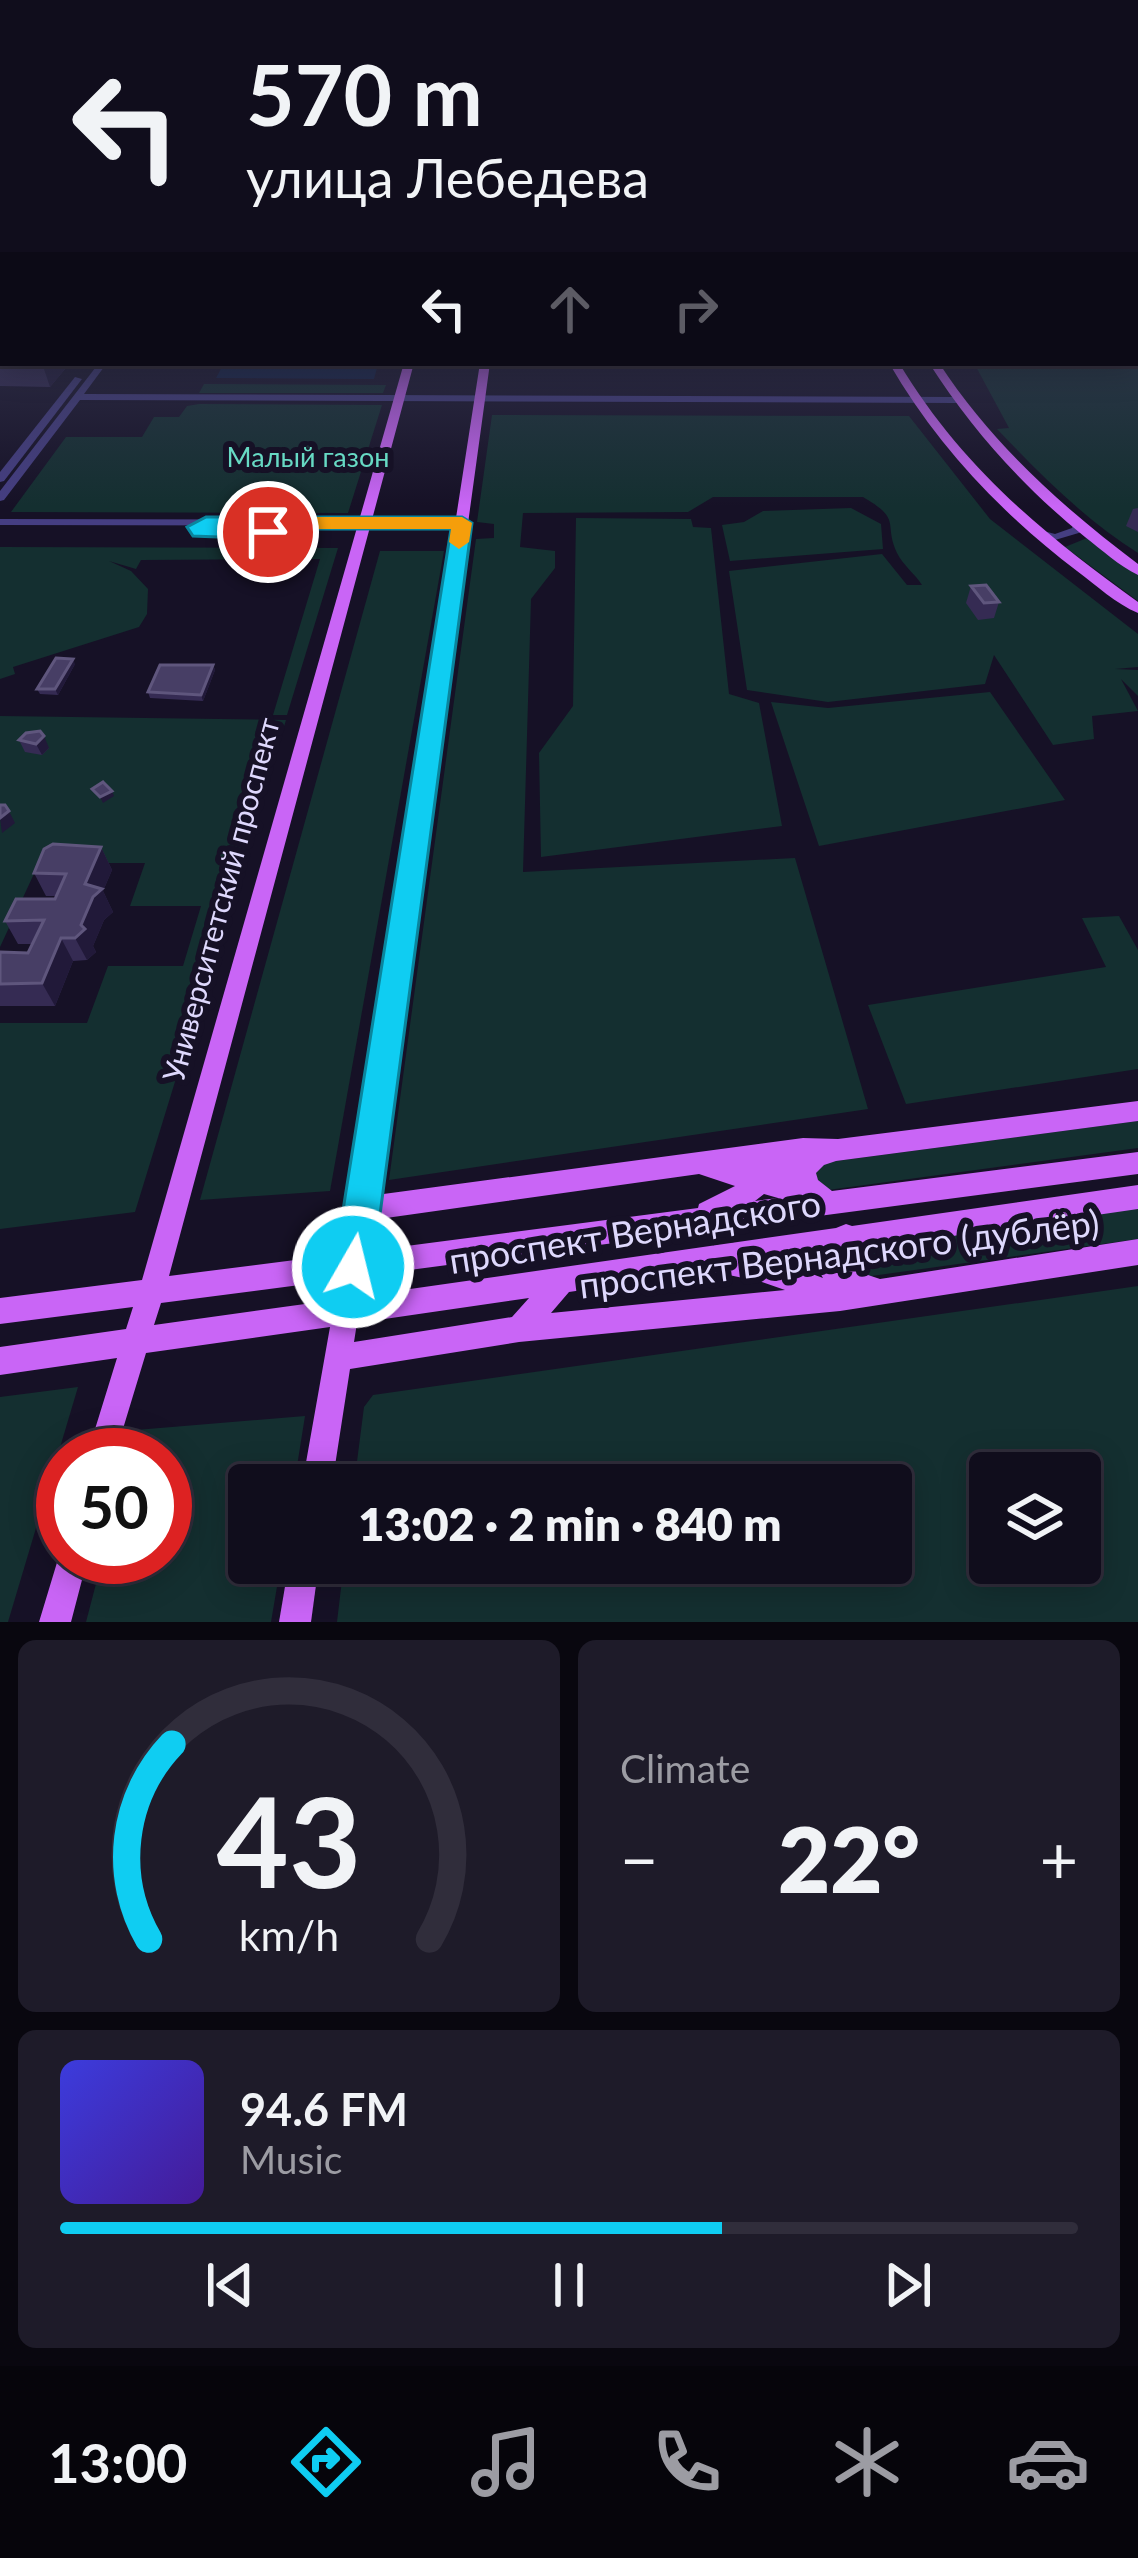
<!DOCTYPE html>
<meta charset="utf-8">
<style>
:root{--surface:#100d1c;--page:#1e1b29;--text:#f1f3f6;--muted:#9c9ca3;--line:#302d3b;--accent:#0fcdf2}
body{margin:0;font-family:Lato,sans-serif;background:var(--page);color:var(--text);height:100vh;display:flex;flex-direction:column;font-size:45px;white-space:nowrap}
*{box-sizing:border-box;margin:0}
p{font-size:39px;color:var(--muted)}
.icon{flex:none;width:66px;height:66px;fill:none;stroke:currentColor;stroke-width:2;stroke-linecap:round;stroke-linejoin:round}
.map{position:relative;height:1622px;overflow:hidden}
.side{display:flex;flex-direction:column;gap:18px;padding:18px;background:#09070f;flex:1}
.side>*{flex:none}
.top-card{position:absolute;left:0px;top:0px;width:1140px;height:366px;box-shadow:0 6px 30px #0003,0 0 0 3px var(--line);background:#100d1c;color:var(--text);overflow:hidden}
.tools{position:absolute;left:969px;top:1452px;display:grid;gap:24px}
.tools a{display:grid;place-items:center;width:132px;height:132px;border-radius:12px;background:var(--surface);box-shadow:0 6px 30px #0003,0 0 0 3px var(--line);font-size:60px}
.speed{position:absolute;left:36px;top:1428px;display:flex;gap:24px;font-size:60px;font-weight:700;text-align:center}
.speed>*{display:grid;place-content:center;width:156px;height:156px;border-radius:50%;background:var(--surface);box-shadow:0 6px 30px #0003,0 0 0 3px var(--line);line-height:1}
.speed .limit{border:18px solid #d22;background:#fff;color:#111}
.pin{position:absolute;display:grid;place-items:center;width:102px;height:102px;color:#fff;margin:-51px;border:6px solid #fff;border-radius:50%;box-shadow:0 3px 12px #0007}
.me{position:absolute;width:132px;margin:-66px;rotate:8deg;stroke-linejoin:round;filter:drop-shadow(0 0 9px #0008)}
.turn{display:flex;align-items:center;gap:42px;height:252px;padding:0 48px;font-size:54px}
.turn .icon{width:156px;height:156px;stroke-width:2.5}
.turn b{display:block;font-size:84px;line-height:102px}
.lanes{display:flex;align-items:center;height:114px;padding:0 48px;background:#0003;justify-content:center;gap:60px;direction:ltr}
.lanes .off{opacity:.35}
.big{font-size:90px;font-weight:800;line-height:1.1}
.side .widget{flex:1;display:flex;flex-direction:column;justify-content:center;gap:18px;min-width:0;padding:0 42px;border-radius:18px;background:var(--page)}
.side .dial{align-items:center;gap:0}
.dial svg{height:312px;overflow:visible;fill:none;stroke:var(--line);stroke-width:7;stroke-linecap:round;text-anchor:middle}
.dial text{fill:var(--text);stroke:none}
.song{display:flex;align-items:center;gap:36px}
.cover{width:144px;height:144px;border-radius:18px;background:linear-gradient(135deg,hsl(240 70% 55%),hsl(260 70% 35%))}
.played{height:12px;border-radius:6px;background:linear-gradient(90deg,var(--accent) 65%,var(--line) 65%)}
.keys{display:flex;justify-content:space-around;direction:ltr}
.heat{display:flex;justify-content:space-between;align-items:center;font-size:66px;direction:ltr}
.side .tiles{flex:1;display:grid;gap:18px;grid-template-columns:1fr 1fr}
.widget:last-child{grid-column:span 2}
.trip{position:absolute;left:228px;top:1464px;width:684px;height:120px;border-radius:12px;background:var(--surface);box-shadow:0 6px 30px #0003,0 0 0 3px var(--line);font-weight:800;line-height:120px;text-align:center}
.tab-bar{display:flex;height:192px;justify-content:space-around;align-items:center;background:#06050b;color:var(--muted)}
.tab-bar .icon{width:84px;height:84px}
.tab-bar .selected{color:var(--accent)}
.tab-bar b{font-size:54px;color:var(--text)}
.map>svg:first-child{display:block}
.green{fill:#142f30;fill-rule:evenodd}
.water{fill:#0f2046}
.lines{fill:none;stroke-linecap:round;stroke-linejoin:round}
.minor{fill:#453e82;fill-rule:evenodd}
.major{fill:#c965f6;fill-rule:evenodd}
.wall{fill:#352b53}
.shaded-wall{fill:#211939}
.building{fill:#473e65;stroke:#5f567d;stroke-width:3}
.route{fill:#0fcdf2;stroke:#0a859d;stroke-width:3}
.slow{fill:#f59e0b}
.labels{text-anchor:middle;stroke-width:12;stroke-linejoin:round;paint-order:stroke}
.far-park-label{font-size:27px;fill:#67dac4;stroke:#161126}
.street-label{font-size:30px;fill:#ded8fd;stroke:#161126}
.near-street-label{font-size:36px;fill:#ded8fd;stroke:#161126}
</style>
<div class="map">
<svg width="1138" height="1622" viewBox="0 0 1138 1622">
<rect width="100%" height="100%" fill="#161126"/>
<g class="green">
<path d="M1138,279V553C1084,519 1041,475 997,429L1009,428L974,363H1137Z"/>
<polygon points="204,384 386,385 383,393 199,393"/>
<polygon points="199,404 382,405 348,513 11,512 66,437 142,437 154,417 179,417 187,406"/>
<path d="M492,415L909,416L990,519L1138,634V667L1115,669L1138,670V696L1121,679L1138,711L1092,716L1094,739L1053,745L994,655L985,684L828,702L747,690L729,571L882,554L907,585H922C916,575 902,564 897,553C883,523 903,520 863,497H713L688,512L523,513L520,547L555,551V568L531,599L523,872L795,858L868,1109L389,1180L476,539L494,538V524L477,522Z"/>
<polygon points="851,508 881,524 883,549 730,561 722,525 744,522 763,511"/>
<polygon points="576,518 691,519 693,527 711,528 729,694 759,703 782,826 541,857 539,753 573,706"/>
<polygon points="1087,538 1138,575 1138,601 1065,547"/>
<polygon points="0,547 338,548 287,715 273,715 320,559 141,560 136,569 109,561 131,571 148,589 147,614 139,627 13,667 15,674 0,679"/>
<polygon points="380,551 444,551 330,1191 200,1200"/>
<polygon points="990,692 1065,800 819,846 771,702 828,708"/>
<polygon points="0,716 286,720 135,1212 0,1229 0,1023 87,1023 108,966 183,966 201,906 130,906 145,863 39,863 0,947"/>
<polygon points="1119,916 1138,950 1138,1069 906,1104 868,1005 1106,967 1082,918"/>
<polygon points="1138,1121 1138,1148 828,1190 818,1187 815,1167 829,1162"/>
<polygon points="1138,1206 1138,1239 857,1278 841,1270 842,1248"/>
<path d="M1138,1286V1622H337L344,1563H891V1485H354L364,1407L373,1395ZM990,1473H1080V1563H990Z"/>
<polygon points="78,1387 8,1622 0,1622 0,1397"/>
<polygon points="305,1416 294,1485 249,1485 249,1563 281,1563 271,1622 86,1622 103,1557 165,1557 165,1455 130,1455 136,1430"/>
</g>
<polygon class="water" points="222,367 377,368 374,379 216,378"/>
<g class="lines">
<g class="minor">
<polygon points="99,363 107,363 84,394 956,397 961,400 956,403 80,400 4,500 0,501 0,491"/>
<polygon points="75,377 82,379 4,481 0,482 0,472"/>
<polygon points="0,519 462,520 467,523 462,526 0,525"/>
<polygon points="1078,522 1083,525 1082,532 1055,540 1030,532 1036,529 1055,534 1072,528 1074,523"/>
</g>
<g class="major">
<path d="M404,363H414L169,1276L342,1254L480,363H490L376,1195L803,1138L838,1139L1138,1101V1121L836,1161L824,1165L816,1173L818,1180L832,1191L1138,1152V1174L364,1276L361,1296L836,1228L846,1224L852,1226L1138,1185V1209L850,1251L842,1260L850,1269L880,1279L1138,1239V1265L840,1311L519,1342L350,1369L332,1485H302L330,1327L146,1353L115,1455H87L117,1358L0,1375V1347L126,1329L133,1307L0,1324V1298L142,1280ZM699,1174L735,1186L699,1204L698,1208L368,1251L372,1220ZM764,1194L778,1198L755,1201ZM817,1256L815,1264L823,1278L777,1261ZM710,1271L762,1282L785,1290L551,1313L569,1292ZM338,1280L334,1300L154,1325L161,1303ZM529,1298L512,1317L354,1342L357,1323Z"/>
<path d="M889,363H899C961,466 1042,533 1138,602V613C1116,604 1096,585 1077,571C1000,512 937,446 889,363Z"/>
<path d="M929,363H939C992,444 1061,506 1138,564V575C1119,566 1102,550 1085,537C1023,487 972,430 929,363Z"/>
<polygon points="62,1546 63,1557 88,1557 71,1622 39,1622"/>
<polygon points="289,1563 319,1563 311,1622 279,1622"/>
</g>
</g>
<g class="wall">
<polygon points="0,279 3,279 3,363 70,363 50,387 0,386"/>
<polygon points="1138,508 1138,532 1126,526 1133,509"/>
<polygon points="971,586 999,602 994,618 978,620 966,603"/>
<polygon points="75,664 58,695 40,694 37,689"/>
<polygon points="213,665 215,670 203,701 150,698 148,692"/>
<polygon points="26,733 49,748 42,755 25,752 19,740"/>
<polygon points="101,847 112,870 103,891 113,912 104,920 93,946 96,952 87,960 73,961 55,1006 0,1006 0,952 28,953 33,944 18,944 5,921 55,899 56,896 46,896 34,873"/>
</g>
<g class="shaded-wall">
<polygon points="42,363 70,363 50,387"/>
<polygon points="73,659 75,664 58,695 55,689"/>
<polygon points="213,665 215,670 203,701 201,695"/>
<polygon points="44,736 49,748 42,755 36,744"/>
<polygon points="112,791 114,796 103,803 100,797"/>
<polygon points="9,811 15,823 2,833 0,818"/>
<polygon points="101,847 112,870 103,891 113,912 104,920 93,946 96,952 87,960 75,938 81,925 85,884"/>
<polygon points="61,938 73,961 55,1006 42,983"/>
</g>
<g class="building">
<rect x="0" y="280" width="3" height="24"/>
<polygon points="986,585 999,602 984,603 971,586"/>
<polygon points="56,658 73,659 55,689 37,689"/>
<polygon points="160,665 213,665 201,695 148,692"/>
<polygon points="40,731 44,736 36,744 19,740 26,733"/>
<polygon points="103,782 112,791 100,797 92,789"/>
<polygon points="0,805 5,805 9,811 0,818"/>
<polygon points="53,844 101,847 85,884 102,889 93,897 81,925 85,929 75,938 61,938 42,983 0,984 0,952 28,953 44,920 5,921 16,899 55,899 66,874 34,873 44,849"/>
</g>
<linearGradient id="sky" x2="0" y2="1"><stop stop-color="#0c0915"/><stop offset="0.55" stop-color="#363852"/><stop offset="1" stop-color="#363852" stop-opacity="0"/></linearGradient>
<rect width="1138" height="506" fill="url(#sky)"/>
<polygon class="route" points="206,517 462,517 472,523 373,1267 367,1280 353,1286 340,1280 334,1267 451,529 276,529 275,537 268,539 193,536 187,527"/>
<polygon class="slow" points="462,517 472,523 469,542 459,549 449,542 451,529 263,529 253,523 263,517"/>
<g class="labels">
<g class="far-park-label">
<text x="308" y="467">Малый газон</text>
</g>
<g class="street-label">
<text transform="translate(222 900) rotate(-75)" y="10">Университетский проспект</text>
</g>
<g class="near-street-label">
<text transform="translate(635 1232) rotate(-9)" y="13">проспект Вернадского</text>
<text transform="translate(839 1254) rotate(-7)" y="13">проспект Вернадского (дублёр)</text>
</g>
</g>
</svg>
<div class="tools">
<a><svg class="icon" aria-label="layers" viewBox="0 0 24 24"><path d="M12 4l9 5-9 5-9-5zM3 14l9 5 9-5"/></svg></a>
</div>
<div class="speed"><div class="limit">50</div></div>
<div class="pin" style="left:268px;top:532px;background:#d93025"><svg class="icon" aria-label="arrive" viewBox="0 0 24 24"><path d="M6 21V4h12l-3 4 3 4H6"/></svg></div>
<svg class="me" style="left:353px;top:1267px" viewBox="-20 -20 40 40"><circle r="17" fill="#0fcdf2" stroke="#fff" stroke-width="3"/><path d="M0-11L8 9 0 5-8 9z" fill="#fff"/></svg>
<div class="trip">13:02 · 2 min · 840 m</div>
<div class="top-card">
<div class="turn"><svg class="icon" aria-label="left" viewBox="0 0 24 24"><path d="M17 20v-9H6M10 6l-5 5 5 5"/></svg><div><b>570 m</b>улица Лебедева</div></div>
<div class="lanes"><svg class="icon" aria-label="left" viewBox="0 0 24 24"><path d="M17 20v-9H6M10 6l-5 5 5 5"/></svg><svg class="icon off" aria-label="ahead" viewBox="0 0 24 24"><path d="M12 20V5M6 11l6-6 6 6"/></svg><svg class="icon off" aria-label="right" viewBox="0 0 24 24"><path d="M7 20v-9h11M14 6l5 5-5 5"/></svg></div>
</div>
</div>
<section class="side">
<div class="tiles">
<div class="widget dial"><svg viewBox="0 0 100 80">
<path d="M14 69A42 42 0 1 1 86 69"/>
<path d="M14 69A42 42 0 0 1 20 19" stroke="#0fcdf2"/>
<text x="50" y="56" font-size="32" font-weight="700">43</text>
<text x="50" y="72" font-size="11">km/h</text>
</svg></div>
<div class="widget"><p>Climate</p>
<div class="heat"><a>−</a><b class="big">22°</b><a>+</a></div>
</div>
<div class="widget">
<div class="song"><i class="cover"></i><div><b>94.6 FM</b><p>Music</p></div></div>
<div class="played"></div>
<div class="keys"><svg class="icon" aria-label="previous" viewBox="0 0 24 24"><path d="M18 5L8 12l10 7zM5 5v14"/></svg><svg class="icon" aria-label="pause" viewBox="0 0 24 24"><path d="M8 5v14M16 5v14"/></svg><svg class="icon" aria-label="next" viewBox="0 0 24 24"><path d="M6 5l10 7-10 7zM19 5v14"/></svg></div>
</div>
</div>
</section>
<nav class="tab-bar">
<b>13:00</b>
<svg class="icon selected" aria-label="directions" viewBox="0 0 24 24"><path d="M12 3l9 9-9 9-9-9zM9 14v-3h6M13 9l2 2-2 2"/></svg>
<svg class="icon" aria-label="music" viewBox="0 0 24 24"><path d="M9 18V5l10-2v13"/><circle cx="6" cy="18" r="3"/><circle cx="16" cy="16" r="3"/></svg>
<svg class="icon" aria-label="phone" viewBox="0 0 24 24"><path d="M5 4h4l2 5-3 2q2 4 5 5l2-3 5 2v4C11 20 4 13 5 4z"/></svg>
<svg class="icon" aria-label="climate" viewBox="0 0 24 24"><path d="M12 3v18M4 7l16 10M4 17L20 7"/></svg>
<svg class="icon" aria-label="car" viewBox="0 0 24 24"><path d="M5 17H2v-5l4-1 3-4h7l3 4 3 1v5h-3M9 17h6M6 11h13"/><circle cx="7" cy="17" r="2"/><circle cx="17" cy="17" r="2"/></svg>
</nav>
